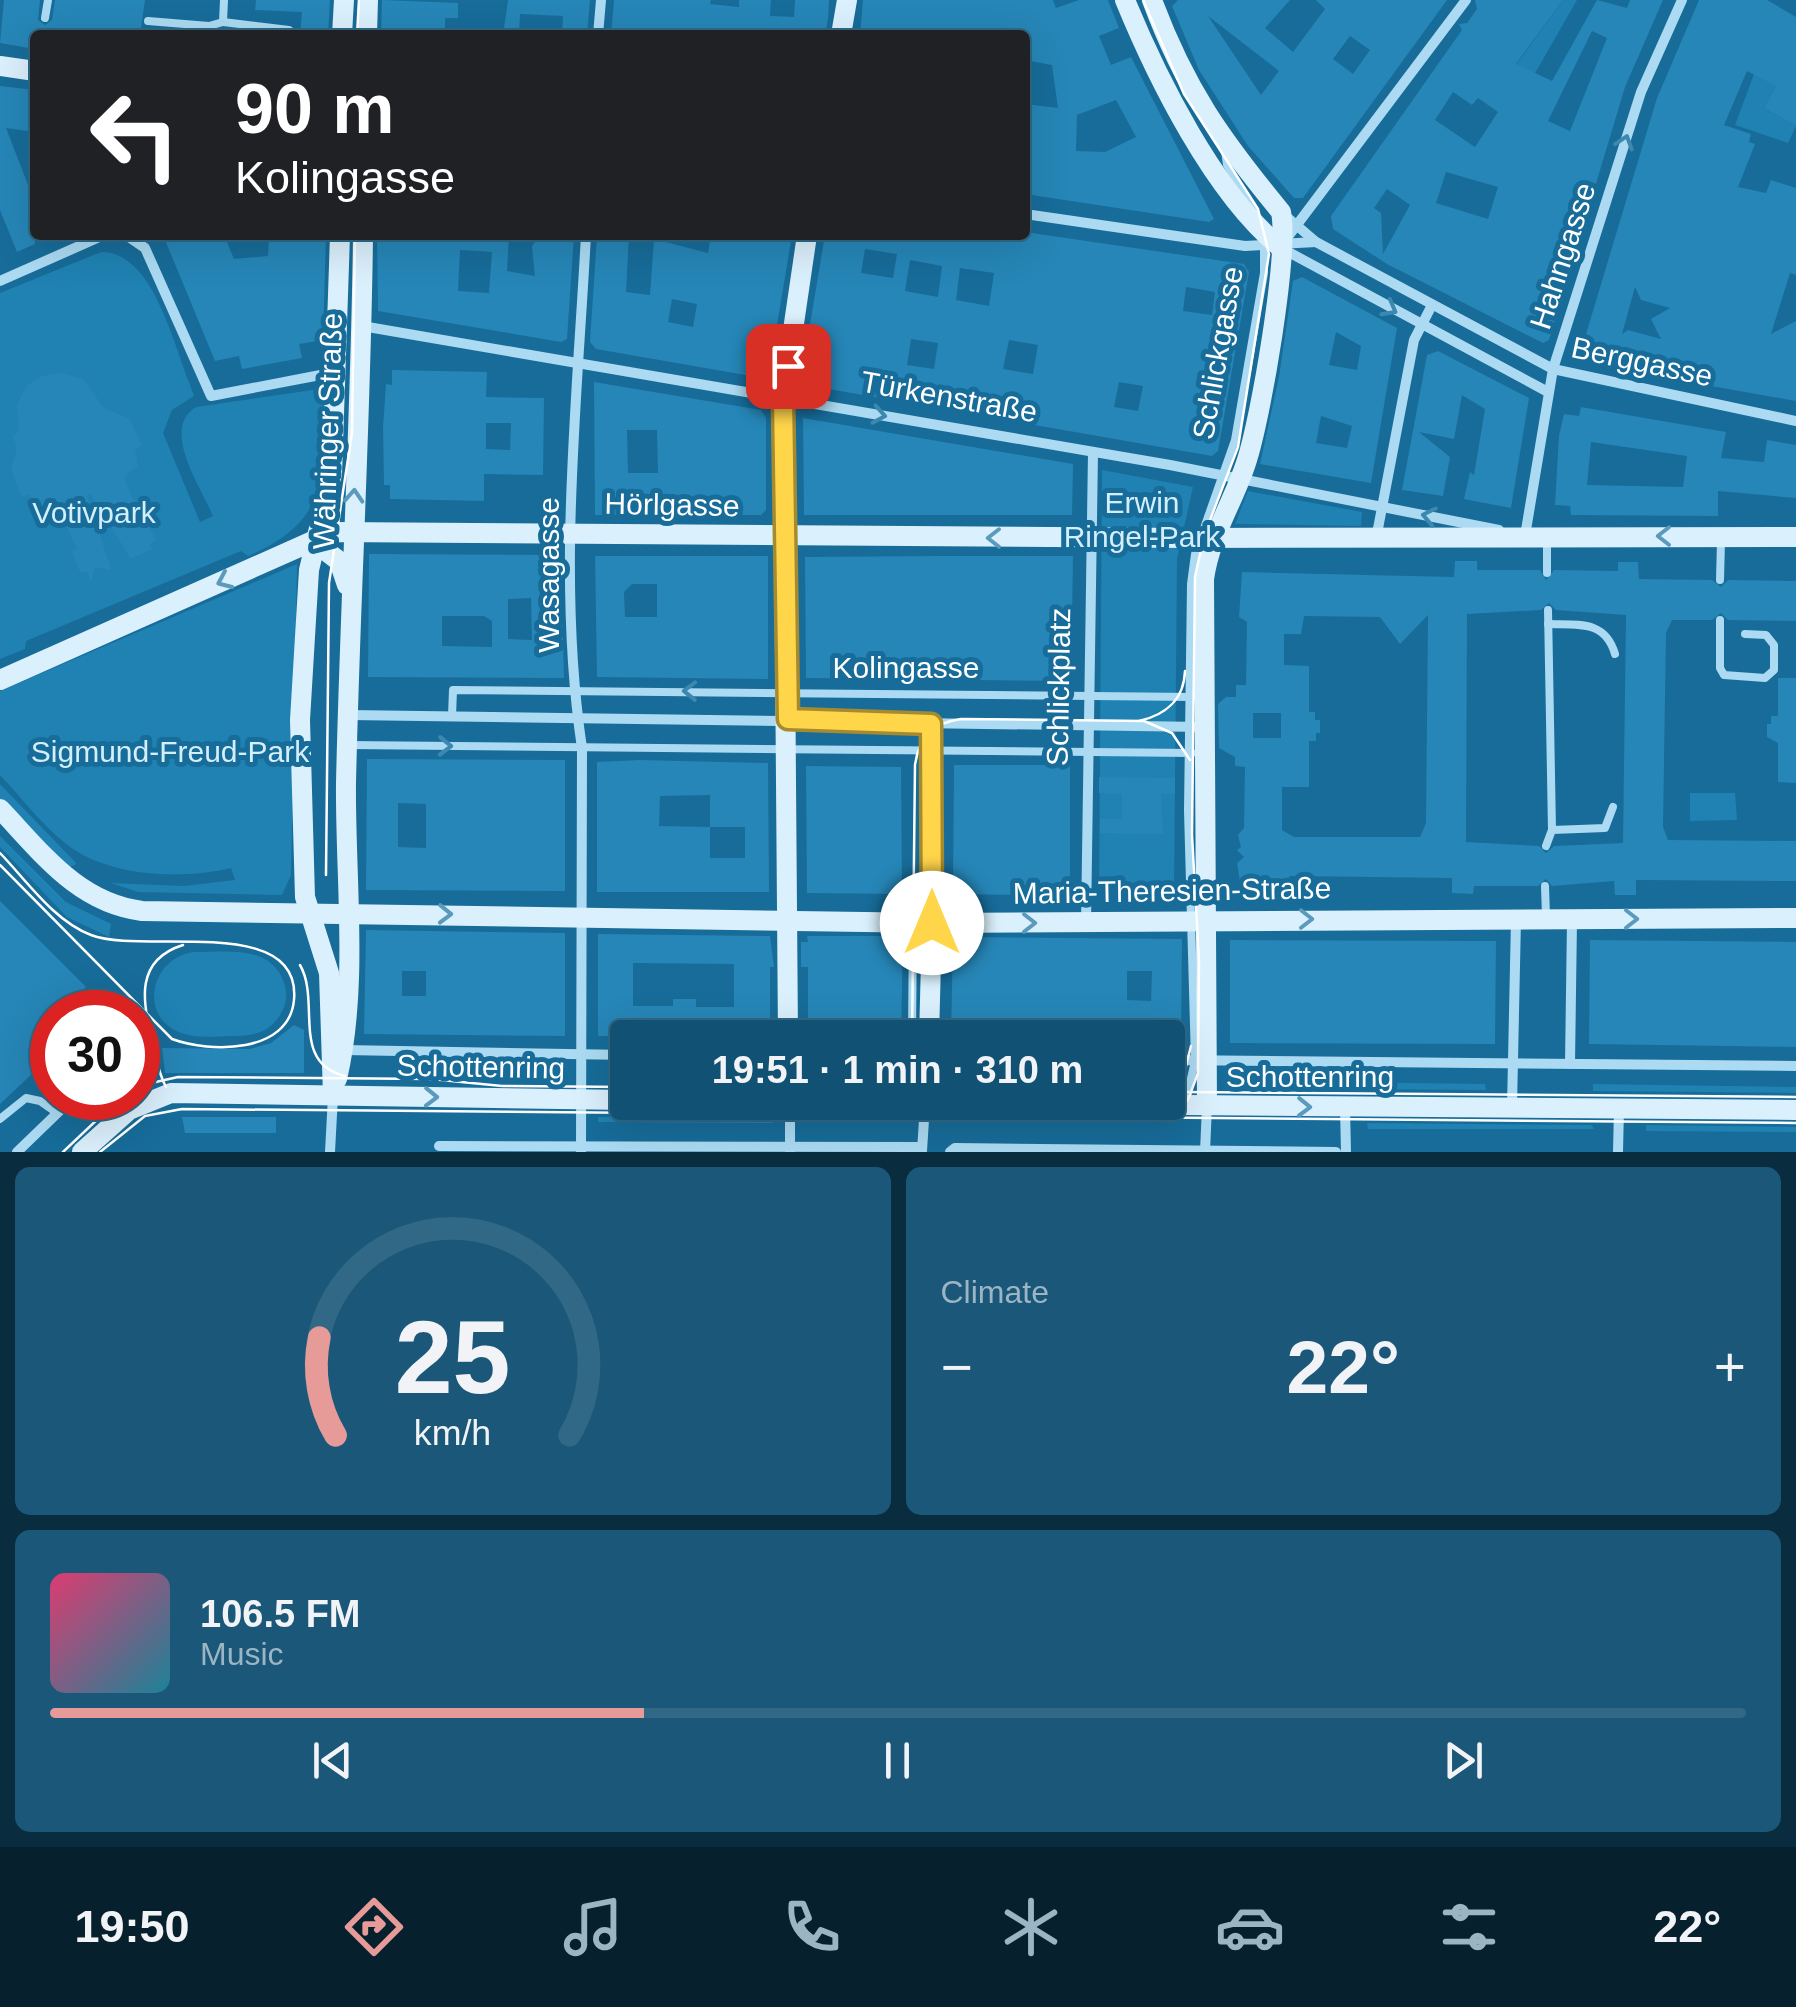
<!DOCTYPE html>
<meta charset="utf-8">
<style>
:root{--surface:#115173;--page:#1a5778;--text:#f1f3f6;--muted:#9cb5c4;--line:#306885;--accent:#e69b98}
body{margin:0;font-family:Helvetica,sans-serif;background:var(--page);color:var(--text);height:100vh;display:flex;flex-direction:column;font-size:38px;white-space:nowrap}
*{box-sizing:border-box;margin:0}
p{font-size:32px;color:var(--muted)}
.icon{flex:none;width:55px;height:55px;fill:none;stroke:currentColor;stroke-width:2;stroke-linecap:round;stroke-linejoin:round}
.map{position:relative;height:1152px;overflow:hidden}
.panel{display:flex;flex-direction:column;gap:15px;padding:15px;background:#092d3f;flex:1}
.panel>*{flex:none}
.hud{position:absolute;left:30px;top:30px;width:1000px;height:210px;border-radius:10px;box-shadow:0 10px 40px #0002,0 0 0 2px var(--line);background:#202124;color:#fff;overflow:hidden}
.speed{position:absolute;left:30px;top:990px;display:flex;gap:20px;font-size:50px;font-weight:700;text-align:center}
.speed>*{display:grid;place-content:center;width:130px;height:130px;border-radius:50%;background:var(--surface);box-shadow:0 10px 40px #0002,0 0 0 2px var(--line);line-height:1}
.speed .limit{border:15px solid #d22;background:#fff;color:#111}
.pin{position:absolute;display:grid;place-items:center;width:85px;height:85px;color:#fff;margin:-42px;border-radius:20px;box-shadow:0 5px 15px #0006}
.me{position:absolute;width:110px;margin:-55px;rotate:0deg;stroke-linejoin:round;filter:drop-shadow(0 0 8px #0008)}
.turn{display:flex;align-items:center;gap:35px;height:210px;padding:0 40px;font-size:45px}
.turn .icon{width:130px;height:130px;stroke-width:2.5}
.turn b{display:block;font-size:70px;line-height:85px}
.big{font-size:75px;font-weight:800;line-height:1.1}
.panel .tile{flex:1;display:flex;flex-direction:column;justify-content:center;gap:15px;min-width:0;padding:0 35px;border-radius:15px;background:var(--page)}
.panel .dial{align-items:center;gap:0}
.dial svg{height:260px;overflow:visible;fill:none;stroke:var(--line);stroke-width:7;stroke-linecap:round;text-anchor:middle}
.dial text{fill:var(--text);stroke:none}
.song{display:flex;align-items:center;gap:30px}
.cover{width:120px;height:120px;border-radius:15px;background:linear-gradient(135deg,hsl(340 70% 55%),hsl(190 70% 35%))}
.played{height:10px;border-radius:5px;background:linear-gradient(90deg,var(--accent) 35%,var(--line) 35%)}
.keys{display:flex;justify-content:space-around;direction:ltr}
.heat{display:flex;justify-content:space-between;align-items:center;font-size:55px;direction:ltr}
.panel .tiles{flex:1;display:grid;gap:15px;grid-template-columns:1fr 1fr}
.tile:last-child{grid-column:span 2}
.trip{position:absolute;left:610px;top:1020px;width:575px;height:100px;border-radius:10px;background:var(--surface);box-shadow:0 10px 40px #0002,0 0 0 2px var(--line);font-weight:800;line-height:100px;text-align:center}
.menu{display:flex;height:160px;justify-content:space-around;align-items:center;background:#07202e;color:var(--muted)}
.menu .icon{width:70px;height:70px}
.menu .active{color:var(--accent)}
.menu b{font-size:45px;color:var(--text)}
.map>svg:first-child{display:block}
.green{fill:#1f82b2}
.building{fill:#2686b7;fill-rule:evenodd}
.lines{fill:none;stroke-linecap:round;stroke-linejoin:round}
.lane{stroke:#abdaf2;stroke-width:8}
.street{stroke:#abdaf2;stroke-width:10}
.secondary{stroke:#daf0fc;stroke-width:20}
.tram{stroke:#fff;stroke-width:2.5}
.oneway{stroke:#3c88af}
.oneway2{stroke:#5b9abc}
.route-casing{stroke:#a68a30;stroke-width:25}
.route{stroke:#ffd54a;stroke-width:18}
.labels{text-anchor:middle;stroke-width:10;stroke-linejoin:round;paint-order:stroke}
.street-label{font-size:30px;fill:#fff;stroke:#176c99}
.park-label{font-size:30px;fill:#d3effc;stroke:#176c99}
</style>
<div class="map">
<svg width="1796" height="1152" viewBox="0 0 1796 1152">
<rect width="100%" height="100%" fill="#176c99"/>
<g class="green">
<polygon points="1563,0 1577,0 1534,75 1516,65"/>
<polygon points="1795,51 1764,108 1796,126 1788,143 1735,125 1754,74"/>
<path d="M101,252C152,251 173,342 189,382L194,396L172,410L163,433L200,522L213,516C201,487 160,429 196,407L326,388C322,471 335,519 248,556L241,551L26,641L25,649L0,659V293Z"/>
<polygon points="1102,470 1193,487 1177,559 1174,896 1099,896"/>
<polygon points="1248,491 1362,512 1361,526 1235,524"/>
<path d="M297,564L291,875L282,895L138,892L111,883L184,886L235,880L231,868C182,880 106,877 65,843C41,824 21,797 0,775V691Z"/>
<polygon points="0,784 76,863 75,865 64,868 0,802"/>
<polygon points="1690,793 1735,793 1737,820 1690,821"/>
<polygon points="0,836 66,902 111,924 109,937 67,917 0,847"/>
<path d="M194,952C227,952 274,944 285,986C288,996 286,1006 280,1015C269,1033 253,1036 234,1036C217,1036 197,1039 181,1033C137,1017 151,957 194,952Z"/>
<polygon points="1341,1082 1485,1084 1486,1090 1340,1089"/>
<polygon points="1593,1084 1796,1087 1796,1093 1593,1091"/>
<polygon points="598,1117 773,1118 773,1123 598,1122"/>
<polygon points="1367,1123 1592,1125 1594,1129 1368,1129"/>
<polygon points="1646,1125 1796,1127 1796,1132 1646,1131"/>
</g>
<g class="building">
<polygon points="4,0 40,0 38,20 45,25 52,20 55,0 145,0 140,35 35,35 35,49 0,43"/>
<polygon points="256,0 330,0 328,35 300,35 302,12 255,10"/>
<polygon points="382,0 458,3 458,18 445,18 445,33 381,35"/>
<polygon points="508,0 590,0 587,35 562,35 563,16 520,14 519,35 503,35"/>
<polygon points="614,0 711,0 710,4 739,7 739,0 771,0 770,16 794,17 795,0 829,0 828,19 825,35 611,35"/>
<path d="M863,0H1053L1056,8L1079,0H1108L1119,28L1099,36L1111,65L1131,57L1214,219L1209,222L1025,194V104L1058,108L1052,65L1025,60V35H860ZM1116,100L1136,137L1105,152L1076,151L1077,115Z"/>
<path d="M1178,0H1290L1265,28L1293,52L1325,9L1316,0H1447L1303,198H1294L1248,146L1199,70L1172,6ZM1208,16L1279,71L1261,95ZM1350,36L1370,50L1353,74L1333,59Z"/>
<path d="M1475,0H1563L1516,64L1552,81L1597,0L1627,8L1630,0H1663L1625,87L1549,340L1543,343L1387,264L1333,229L1331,216L1462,30L1459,24L1467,23L1477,9ZM1592,31L1607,38L1570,131L1548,121ZM1453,92L1472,105L1478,98L1498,112L1475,147L1435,120ZM1446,172L1498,187L1488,219L1436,203ZM1387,189L1410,205L1383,254L1381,213L1374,208Z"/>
<path d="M1699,0H1767L1796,17V126L1764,108L1776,86L1747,71L1724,125L1751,134L1749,142L1755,144L1738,187L1766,193L1771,180L1796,188V275L1790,273L1771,334L1796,321V401L1694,383L1580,354L1657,98ZM1635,287L1641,300L1670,308L1651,319L1661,339L1628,330L1622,334Z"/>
<polygon points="0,86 35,90 35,132 6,128 30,190 35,188 35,244 17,252 0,210"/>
<path d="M1025,232L1244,264L1249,272L1218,451L1212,456L800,384L825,235ZM865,249L897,254L893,278L861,273ZM910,260L942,266L938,297L905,291ZM960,268L994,273L989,306L956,300ZM1186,287L1215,292L1212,315L1183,311ZM911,339L938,343L934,369L907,365ZM1009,340L1038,345L1033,374L1003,369ZM1119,382L1143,386L1138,411L1114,407Z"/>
<polygon points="163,235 224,235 234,259 268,256 269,235 326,235 323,340 299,344 302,358 242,369 239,356 215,361"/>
<path d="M377,235H509L507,271L535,276L532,247L538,235H574L567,339L561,342L378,311ZM460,250L492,252L489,293L458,291Z"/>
<path d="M597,235H629L626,292L650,295L654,239L708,253L711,235H792L768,379L596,349L590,342ZM672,299L697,304L693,327L668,322Z"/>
<path d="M1302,277L1397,328L1371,483L1260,464L1279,377L1293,281ZM1336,332L1361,346L1357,370L1329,365ZM1321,416L1352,426L1347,448L1316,443Z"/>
<polygon points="1438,351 1529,398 1511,508 1464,499 1470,472 1474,475 1485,409 1462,395 1454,439 1419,432 1450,457 1443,496 1402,490 1427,355"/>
<path d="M392,370L487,372L486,397L544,398L543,475L484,474V501L390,499V485H384L383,428L386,384L392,385ZM486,423H511L510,450L486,449Z"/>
<polygon points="62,373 83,379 104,408 130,419 142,446 135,449 138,466 124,477 142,522 146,520 156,540 150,545 152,549 131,559 90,493 87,495 110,566 110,570 95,567 91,582 87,572 80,572 72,551 77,549 59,509 37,505 29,494 22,497 11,469 17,448 13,436 19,431 17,405 26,386 42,376"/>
<path d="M594,382L761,410L766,418V510L761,515H595ZM627,430H657L658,473H628Z"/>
<path d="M1581,407L1726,432L1721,458L1764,462L1767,440L1796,445V498L1718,491V516L1571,515L1570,506L1555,505L1559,436L1564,414L1579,416ZM1591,442L1687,456L1683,487L1587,485Z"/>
<polygon points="803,418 1073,464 1072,515 804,515"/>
<path d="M369,554L561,555L564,678L368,677ZM531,598L532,640L508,639V599ZM442,616H484L492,621V647L442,646Z"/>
<path d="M595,556H768V679L597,677ZM632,584H657V617H625L624,592Z"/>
<polygon points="937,556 1073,556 1071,681 806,678 805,557"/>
<path d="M1455,561H1477V570H1540L1546,580L1554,570L1618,571V562H1638L1639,579L1712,580L1721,587L1728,580L1796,581V621L1728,620L1721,613L1712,620H1672L1666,633L1663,827L1668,840L1796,841V881L1636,880V895H1615L1614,881L1552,886L1546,879L1538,886H1474L1473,894L1452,893V878L1290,876L1286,882H1269L1263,877L1240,882L1237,863L1244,857L1237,850L1241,847L1238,835L1244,828L1245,767L1235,766V757L1219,748L1218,704L1226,697H1236V685H1246L1247,622L1239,617L1242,572L1454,577ZM1549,603L1556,610L1626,615L1623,843L1554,846L1546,853L1539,846L1466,842L1467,614L1541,610ZM1428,615L1426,823L1420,837H1294L1282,830V787H1309V741H1316V733H1320V720H1315V712H1309V666L1284,665V634H1301L1304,616L1380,617L1400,644ZM1253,713H1281V738H1253Z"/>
<polygon points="1778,678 1796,678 1796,783 1778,782 1778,743 1767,737 1767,724 1771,724 1771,716 1778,716"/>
<path d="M367,759L565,760V891L366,890ZM398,803L426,804V848L398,847Z"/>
<path d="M640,760L768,763L769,892H597V762ZM710,795V827L659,826L660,796ZM710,827H745V858H710Z"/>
<polygon points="954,765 1070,765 1070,896 953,894"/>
<polygon points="806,766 901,767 902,894 807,893"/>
<polygon points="1099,777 1175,778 1175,794 1161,794 1163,834 1100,833 1100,819 1122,819 1122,794 1099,793"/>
<polygon points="0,901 86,987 80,993 99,1012 52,1012 52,1091 34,1072 0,1104"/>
<path d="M366,930L565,933V1036L364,1034ZM402,971H426V996H402Z"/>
<path d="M598,934L770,936L774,967H770V1037L598,1036ZM633,963L734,964V1007H696V999H673V1006H633Z"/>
<polygon points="807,936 903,936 901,1038 808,1038 808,967 801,967 801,942 808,942"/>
<path d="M953,937L1182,939L1181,1041L1168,1038H951ZM1127,971H1152L1151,1001L1127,1000Z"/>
<polygon points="1230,940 1496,941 1495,1044 1230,1043"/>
<polygon points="1590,940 1796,942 1796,1047 1589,1044"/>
<polygon points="294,1025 304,1030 304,1073 165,1073 162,1048 250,1049 271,1043"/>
<polygon points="182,1117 276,1117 276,1133 185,1133"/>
</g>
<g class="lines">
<g class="lane">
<polyline points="45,18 48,0"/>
<polyline points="148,21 209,26"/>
<polyline points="223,22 289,30"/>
<polyline points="208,35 209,26 223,22 224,0"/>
<polyline points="1225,151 1227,165 1256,214"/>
<polyline points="1547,541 1547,573"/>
<polyline points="1720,580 1721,541"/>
<polyline points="1720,620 1720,668 1724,675 1765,678 1774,670 1774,645 1766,635 1745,634"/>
<path d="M1548,624C1579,625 1605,620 1615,654"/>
<polyline points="452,716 453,690 1194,697"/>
<polyline points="347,745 1192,753"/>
<polyline points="1552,830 1605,828 1613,807"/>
<polyline points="1546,846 1552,830 1548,610"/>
<polyline points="1545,886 1546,916"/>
<polyline points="912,1038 913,923"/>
<polyline points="1186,1101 1195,1061 1188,811 1191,584 1195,554 1235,440 1264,273 1264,241"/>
<polyline points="0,1119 26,1098 40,1101 57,1113"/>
</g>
<g class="street">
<polyline points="598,35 601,0"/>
<polyline points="1281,212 1316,242 1553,369 1796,421"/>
<polyline points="1025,214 1245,246 1316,242"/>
<polyline points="126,235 145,248 211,396 336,372"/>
<polyline points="1284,242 1466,0"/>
<polyline points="1281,248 1548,392"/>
<polyline points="0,281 104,235"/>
<polyline points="362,326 1170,465 1499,530"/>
<polyline points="1521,535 1525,536 1553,369 1641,92 1682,0"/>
<polyline points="1376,539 1414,340 1432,305"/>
<polyline points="349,715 1203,727"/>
<polyline points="931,724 932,923"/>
<polyline points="1086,923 1093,452"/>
<polyline points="344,1050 628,1055"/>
<polyline points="1168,1060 1796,1066"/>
<polyline points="1570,1064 1572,920"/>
<polyline points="790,1102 790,1151"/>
<polyline points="1512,1107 1516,919"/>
<polyline points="1345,1108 1346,1152"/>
<polyline points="439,1146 922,1147"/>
<polyline points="922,1151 925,1104"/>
<polyline points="17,1152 73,1098"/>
<polyline points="330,1152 333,1096"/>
<path d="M581,1152L582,748C557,580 577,404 586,235"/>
<polyline points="950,1152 955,1148 1336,1152"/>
<polyline points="1205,1152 1207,1106"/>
<polyline points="1618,1152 1619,1109"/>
</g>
<g class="secondary">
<path d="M1125,0C1157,78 1214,193 1280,247"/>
<path d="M1152,0C1185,89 1221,139 1281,212C1289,254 1261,418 1246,463C1233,503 1210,536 1204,579L1207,1106"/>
<polyline points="342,35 344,0"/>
<polyline points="367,35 368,0"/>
<polyline points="841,35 847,0"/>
<polyline points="0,66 35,71"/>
<polyline points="313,541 339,561 347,585"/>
<polyline points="0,680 333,532 1186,538 1796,537"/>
<path d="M0,809C42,853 78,903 142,911L932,923L1796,918"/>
<polyline points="788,1038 783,398 807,235"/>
<polyline points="929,1038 932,923"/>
<path d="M337,1079C359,984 345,880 346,783C350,600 361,418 363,235"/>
<polyline points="333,1095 329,973 305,897 300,720 309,570 332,474 340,235"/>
<polyline points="823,1102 1796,1110"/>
<polyline points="82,1152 129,1110 171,1093 628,1100"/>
</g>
<g class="tram">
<polyline points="1143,0 1184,94 1258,209 1269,254 1238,447 1204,536 1195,577 1192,835 1199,960 1198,1073 1188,1100 1162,1116"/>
<polyline points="357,35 359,0"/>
<path d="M1139,721C1166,715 1184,699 1185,671"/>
<path d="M0,853C27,881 54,921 91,935C142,955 302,913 294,1000C289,1054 210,1053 172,1039L0,865"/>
<polyline points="326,875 329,583 352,433 355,235"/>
<path d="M300,965C321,1001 290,1063 345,1076"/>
<path d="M912,1038L915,765C919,736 933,723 961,719L1144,721L1172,733L1190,760"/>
<polyline points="138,1086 178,1077 431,1079 502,1086 628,1087"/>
<path d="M166,1087C158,1073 156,1056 152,1040C142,1001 135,960 183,945"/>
<polyline points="1168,1087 1185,1070 1191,1046"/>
<polyline points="1181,1092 1796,1097"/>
<polyline points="63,1152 120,1098"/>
<polyline points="100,1152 145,1116 182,1109 1796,1123"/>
</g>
</g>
<defs><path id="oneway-chevron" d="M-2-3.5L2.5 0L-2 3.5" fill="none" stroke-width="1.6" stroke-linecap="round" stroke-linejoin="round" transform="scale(2.5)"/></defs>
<g class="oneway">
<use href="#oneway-chevron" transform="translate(1625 142) rotate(-72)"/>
<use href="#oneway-chevron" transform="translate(1390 309) rotate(29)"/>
<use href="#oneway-chevron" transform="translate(879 415) rotate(10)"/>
<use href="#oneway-chevron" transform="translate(1429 516) rotate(-168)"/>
<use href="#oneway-chevron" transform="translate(690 691) rotate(-179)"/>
<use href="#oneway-chevron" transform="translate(445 746) rotate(1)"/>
</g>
<g class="oneway2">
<use href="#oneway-chevron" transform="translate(354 496) rotate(-86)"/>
<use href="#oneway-chevron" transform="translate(1664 536) rotate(-180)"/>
<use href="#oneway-chevron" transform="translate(994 538) rotate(-180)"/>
<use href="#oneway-chevron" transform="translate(224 581) rotate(156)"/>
<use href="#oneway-chevron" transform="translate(445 914) rotate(1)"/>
<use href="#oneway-chevron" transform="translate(1306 919)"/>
<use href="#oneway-chevron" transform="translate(1631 919)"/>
<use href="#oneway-chevron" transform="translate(1029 923)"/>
<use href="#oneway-chevron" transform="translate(431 1097) rotate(1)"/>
<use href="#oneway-chevron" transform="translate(1304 1107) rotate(1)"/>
</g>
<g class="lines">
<g class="route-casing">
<polyline id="route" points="788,366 783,398 788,719 931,724 932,923"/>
</g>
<use href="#route" class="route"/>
</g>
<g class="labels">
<g class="street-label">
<text transform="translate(1563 256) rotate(-72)" y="10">Hahngasse</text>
<text transform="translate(1218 353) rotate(-80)" y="10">Schlickgasse</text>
<text transform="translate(1642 362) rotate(12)" y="10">Berggasse</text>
<text transform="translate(949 397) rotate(10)" y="10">Türkenstraße</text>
<text transform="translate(328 431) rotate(-88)" y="10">Währinger Straße</text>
<text transform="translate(672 505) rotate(1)" y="10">Hörlgasse</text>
<text transform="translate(549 575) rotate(-90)" y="10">Wasagasse</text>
<text x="906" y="678">Kolingasse</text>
<text transform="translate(1059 687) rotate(-89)" y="10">Schlickplatz</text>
<text transform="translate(1172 891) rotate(-1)" y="10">Maria-Theresien-Straße</text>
<text transform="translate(481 1067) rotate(1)" y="10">Schottenring</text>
<text x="1310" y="1087">Schottenring</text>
</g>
<g class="park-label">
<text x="1142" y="513">Erwin<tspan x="1142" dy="34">Ringel-Park</tspan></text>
<text x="94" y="523">Votivpark</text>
<text x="170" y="762">Sigmund-Freud-Park</text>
</g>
</g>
</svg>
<div class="speed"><div class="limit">30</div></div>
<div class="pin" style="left:788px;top:366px;background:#d93025"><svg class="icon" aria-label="arrive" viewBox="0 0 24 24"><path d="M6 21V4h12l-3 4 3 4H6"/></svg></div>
<svg class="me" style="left:932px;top:923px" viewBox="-20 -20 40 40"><circle r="19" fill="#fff"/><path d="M0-13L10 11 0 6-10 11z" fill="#ffd54a"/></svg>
<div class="trip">19:51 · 1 min · 310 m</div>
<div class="hud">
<div class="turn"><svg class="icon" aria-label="left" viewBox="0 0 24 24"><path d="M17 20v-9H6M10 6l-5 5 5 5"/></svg><div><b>90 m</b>Kolingasse</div></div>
</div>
</div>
<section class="panel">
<div class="tiles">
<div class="tile dial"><svg viewBox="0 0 100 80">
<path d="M14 69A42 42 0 1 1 86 69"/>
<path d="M14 69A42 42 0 0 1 9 39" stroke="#e69b98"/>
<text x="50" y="56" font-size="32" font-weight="700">25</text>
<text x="50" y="72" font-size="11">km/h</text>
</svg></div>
<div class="tile"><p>Climate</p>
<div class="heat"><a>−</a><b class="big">22°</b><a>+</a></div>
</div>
<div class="tile">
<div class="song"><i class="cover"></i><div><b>106.5 FM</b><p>Music</p></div></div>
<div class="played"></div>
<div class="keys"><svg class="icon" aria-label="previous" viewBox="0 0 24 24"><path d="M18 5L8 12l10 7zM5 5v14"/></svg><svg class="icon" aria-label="pause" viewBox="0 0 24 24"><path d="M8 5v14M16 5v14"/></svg><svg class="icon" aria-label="next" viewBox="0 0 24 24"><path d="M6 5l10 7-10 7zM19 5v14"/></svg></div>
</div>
</div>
</section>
<nav class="menu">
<b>19:50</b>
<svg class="icon active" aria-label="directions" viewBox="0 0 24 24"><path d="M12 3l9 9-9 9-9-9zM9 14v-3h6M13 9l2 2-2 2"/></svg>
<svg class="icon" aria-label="music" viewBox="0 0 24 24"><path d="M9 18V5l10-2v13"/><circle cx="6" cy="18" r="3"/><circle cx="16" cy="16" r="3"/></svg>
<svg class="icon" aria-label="phone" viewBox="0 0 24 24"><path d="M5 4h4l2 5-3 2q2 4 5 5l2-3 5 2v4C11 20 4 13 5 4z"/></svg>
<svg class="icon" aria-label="climate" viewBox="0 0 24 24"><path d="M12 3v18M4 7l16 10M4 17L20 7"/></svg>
<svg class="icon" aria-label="car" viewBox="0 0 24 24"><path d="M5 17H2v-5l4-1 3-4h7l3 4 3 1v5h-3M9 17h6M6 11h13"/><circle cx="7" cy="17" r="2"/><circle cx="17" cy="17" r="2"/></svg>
<svg class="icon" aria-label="filters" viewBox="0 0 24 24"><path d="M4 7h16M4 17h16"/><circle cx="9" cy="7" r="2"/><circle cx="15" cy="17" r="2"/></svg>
<b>22°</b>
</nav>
